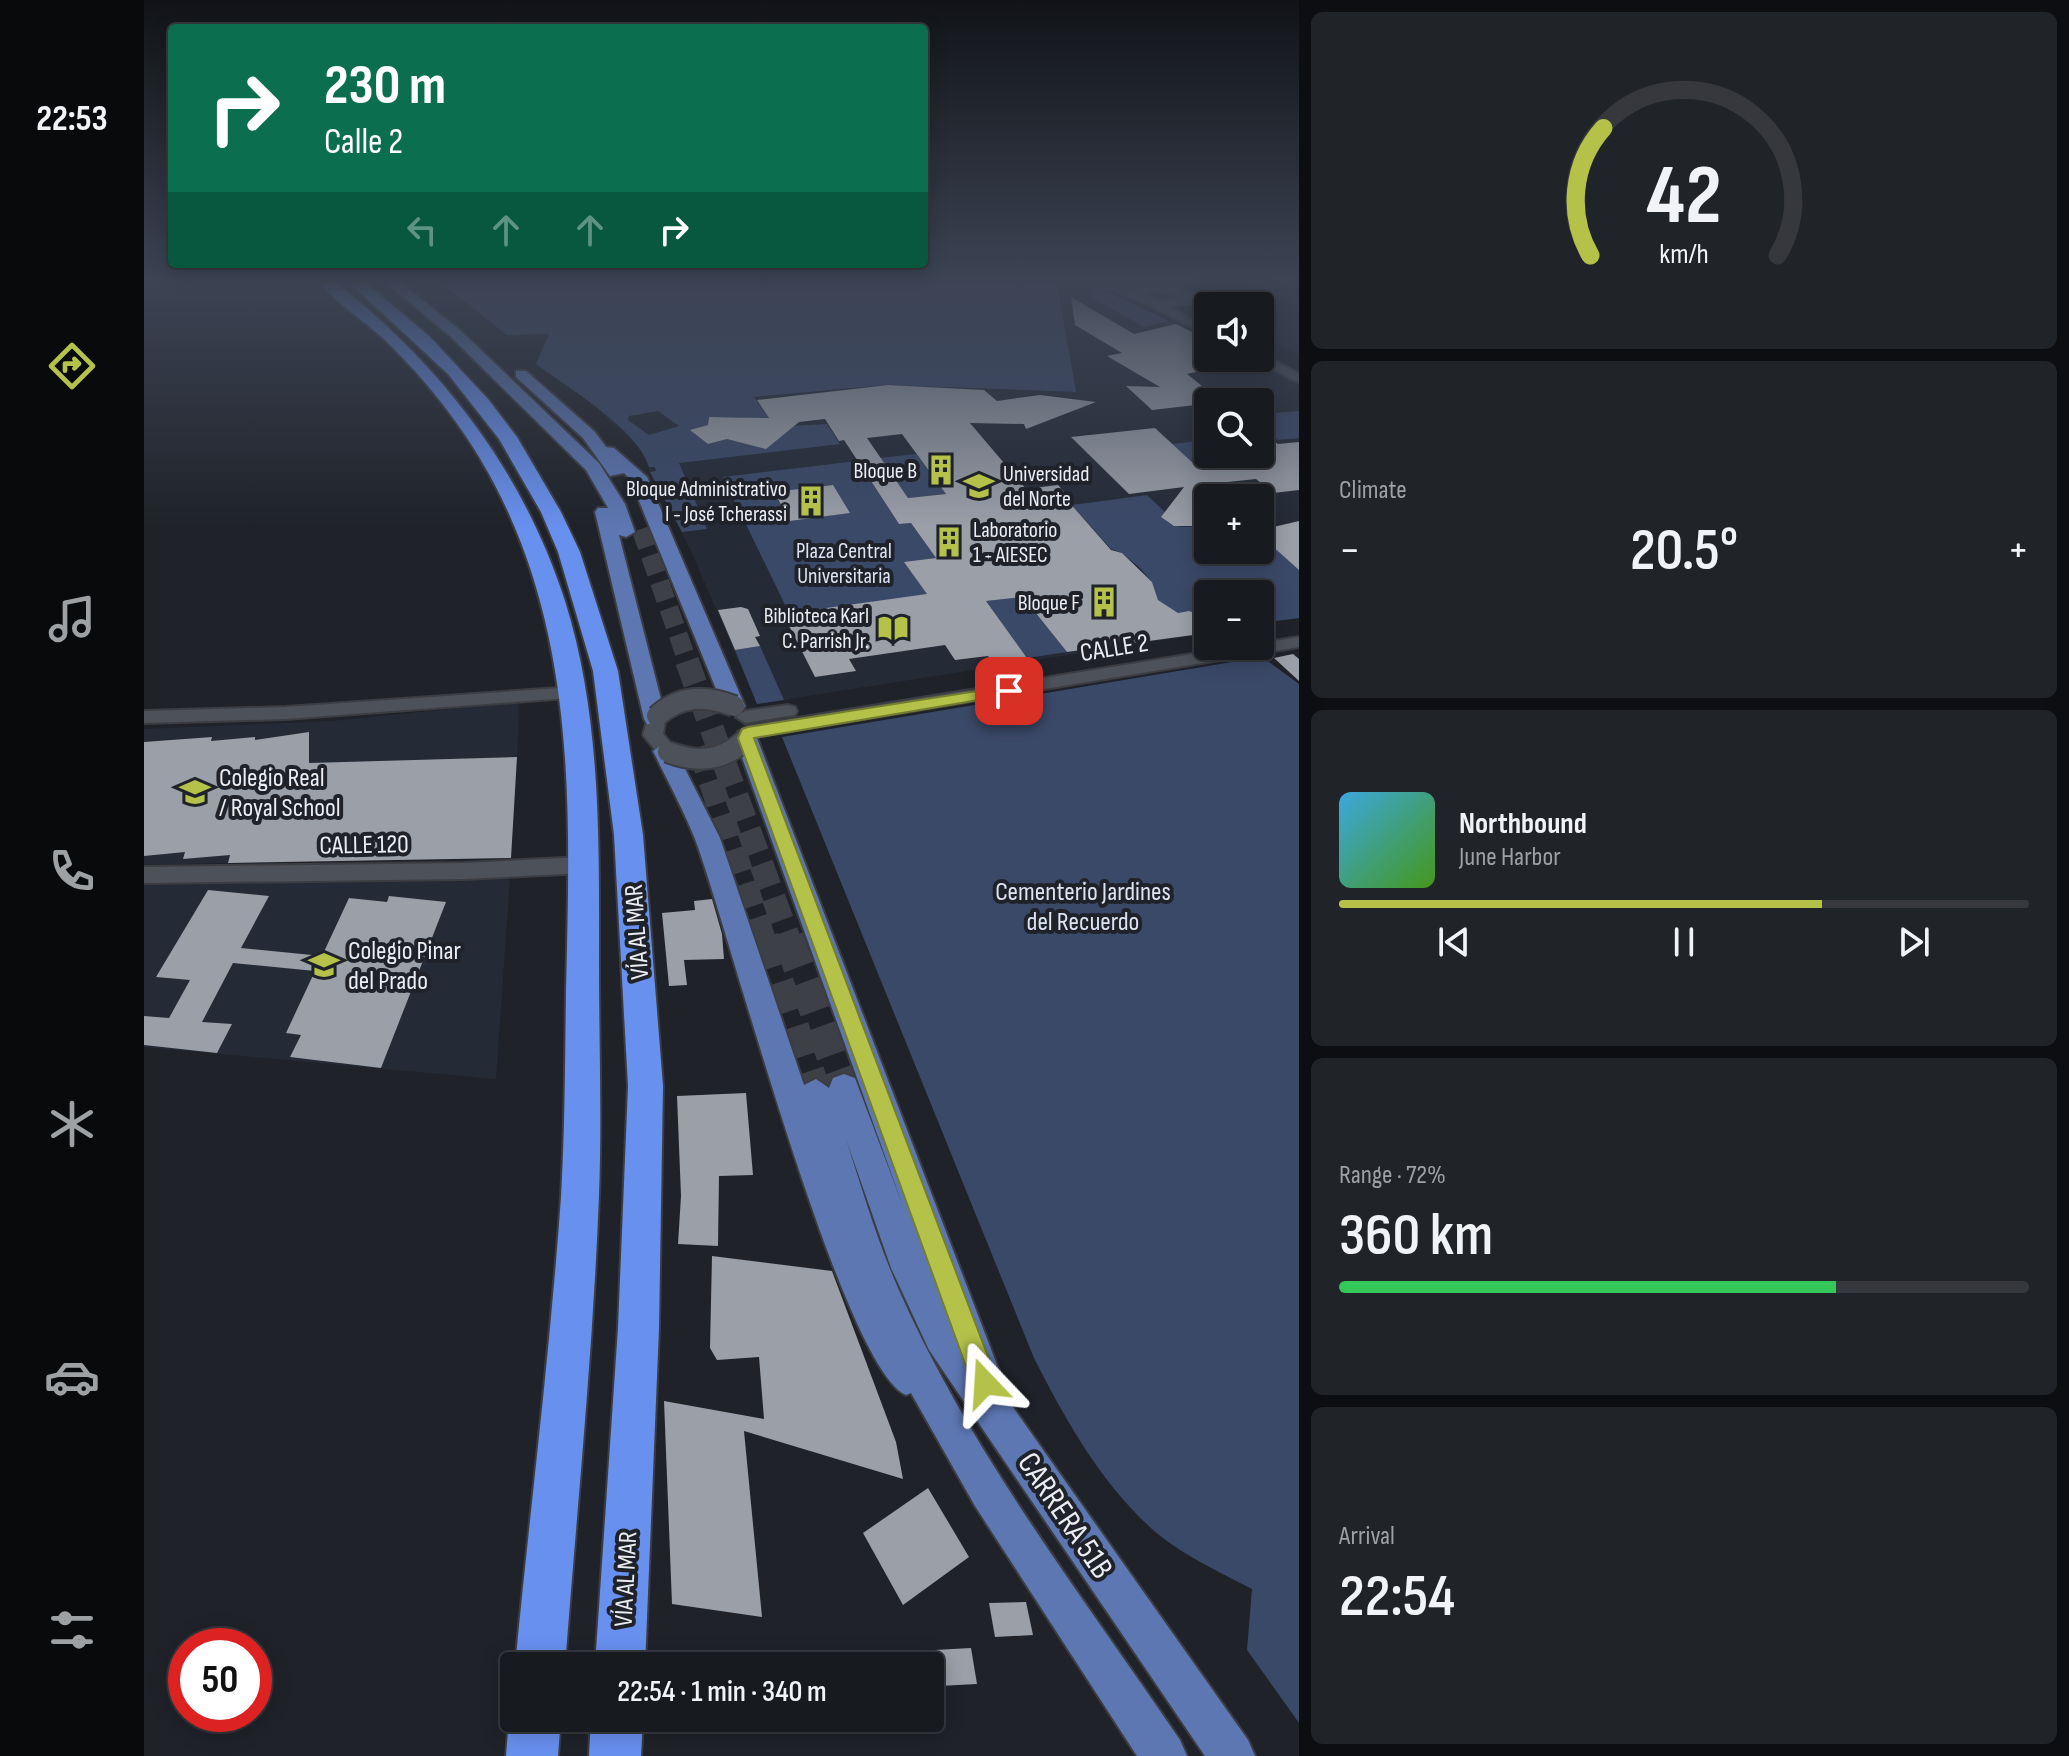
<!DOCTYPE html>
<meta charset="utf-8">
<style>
:root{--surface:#171a1f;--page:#202328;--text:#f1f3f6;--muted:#9ea1a4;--line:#36383d;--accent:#b4c24a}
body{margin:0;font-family:"Sofia Sans Condensed",sans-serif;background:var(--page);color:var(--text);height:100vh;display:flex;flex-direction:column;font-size:30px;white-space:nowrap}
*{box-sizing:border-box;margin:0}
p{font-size:26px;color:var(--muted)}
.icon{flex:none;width:44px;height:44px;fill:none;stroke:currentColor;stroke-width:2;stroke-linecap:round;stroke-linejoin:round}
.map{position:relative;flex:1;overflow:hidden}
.drawer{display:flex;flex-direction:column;gap:12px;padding:12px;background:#0d0e11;width:770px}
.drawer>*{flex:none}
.hud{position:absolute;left:24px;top:24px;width:760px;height:244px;border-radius:8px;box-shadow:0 4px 20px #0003,0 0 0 2px var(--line);background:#0b6e4f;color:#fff;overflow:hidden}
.fabs{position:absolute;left:1050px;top:292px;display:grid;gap:16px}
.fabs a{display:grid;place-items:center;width:80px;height:80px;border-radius:8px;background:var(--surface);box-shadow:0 4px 20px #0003,0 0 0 2px var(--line);font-size:40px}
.speed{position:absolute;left:24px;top:1628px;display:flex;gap:16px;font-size:40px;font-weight:700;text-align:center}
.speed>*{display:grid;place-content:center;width:104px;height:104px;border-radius:50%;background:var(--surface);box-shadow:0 4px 20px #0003,0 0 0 2px var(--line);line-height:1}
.speed .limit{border:12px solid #d22;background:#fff;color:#111}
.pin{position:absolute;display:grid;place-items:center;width:68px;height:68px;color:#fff;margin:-34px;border-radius:16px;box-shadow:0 4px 12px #0006}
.me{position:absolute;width:88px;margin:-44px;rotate:340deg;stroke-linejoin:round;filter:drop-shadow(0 0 6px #0008)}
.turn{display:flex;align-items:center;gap:28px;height:168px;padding:0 24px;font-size:36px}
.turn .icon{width:104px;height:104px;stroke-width:2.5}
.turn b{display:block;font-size:56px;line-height:68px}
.lanes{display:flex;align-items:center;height:76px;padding:0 24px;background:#0003;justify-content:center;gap:40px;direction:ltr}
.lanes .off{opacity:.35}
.big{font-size:60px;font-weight:600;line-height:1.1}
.drawer .card{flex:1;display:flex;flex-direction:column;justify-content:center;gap:12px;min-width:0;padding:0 28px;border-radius:12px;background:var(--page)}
.drawer .dial{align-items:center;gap:0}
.dial svg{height:208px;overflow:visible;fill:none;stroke:var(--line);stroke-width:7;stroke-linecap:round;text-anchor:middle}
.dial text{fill:var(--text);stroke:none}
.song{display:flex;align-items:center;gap:24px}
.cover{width:96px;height:96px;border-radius:12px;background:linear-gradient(135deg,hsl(200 70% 55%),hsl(100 70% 35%))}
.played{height:8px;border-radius:4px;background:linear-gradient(90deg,var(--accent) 70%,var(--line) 70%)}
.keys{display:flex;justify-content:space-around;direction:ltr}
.heat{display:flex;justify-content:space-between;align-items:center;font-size:44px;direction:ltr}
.charge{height:12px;border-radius:6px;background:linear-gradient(90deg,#34c759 72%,var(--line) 0)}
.trip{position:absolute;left:356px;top:1652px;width:444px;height:80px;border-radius:8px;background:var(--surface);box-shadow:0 4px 20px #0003,0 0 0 2px var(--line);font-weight:600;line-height:80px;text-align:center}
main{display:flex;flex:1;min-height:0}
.dock{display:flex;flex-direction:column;width:144px;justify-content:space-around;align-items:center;background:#090a0c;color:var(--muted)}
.dock .icon{width:56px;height:56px}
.dock .current{color:var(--accent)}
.dock b{font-size:36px;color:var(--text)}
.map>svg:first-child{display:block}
.built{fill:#242a36;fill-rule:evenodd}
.green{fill:#3b4968;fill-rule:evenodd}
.building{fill:#9a9fa8;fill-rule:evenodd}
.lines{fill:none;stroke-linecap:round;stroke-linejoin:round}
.major-tunnel-far2{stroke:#3e4047;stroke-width:19;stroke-dasharray:19 9;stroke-linecap:butt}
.major-tunnel-far1{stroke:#3e4047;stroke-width:24;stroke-dasharray:24 12;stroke-linecap:butt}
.major-tunnel{stroke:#3e4047;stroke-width:31;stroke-dasharray:31 16;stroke-linecap:butt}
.minor-casing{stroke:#3b3d42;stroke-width:4}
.major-casing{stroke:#3b3d42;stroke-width:4}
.highway-casing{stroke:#3b3d42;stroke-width:4}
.minor{fill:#4d5159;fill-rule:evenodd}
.major{fill:#5d77b3;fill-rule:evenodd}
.highway{fill:#6890ef;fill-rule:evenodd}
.minor-bridge-casing{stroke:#3b3d42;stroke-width:24;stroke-linecap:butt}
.minor-bridge{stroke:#4d5159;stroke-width:20}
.route{fill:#b4c24a;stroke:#757e30;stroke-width:2}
.labels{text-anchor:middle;stroke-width:8;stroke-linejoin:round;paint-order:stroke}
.far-poi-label{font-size:22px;fill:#ebedf2;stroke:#1f2229;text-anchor:end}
.far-park-label{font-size:22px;fill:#dce3f3;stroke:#1f2229}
.street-label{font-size:26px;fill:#ebedf2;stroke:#1f2229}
.poi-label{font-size:26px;fill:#ebedf2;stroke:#1f2229;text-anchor:start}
.park-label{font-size:26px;fill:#dce3f3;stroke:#1f2229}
.near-street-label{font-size:32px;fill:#ebedf2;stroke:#1f2229}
</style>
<main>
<nav class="dock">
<b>22:53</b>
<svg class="icon current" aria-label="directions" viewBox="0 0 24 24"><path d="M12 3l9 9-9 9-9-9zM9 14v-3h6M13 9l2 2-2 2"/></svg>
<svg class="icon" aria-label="music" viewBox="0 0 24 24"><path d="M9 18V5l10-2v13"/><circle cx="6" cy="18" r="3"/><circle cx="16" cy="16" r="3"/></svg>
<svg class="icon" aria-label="phone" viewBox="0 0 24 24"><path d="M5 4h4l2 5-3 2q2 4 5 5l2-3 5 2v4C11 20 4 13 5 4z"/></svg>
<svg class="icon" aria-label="climate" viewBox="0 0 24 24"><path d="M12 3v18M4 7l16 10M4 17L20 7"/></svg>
<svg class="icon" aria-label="car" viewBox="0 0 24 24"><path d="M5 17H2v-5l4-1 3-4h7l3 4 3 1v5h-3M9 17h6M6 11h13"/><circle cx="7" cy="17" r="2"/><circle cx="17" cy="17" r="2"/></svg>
<svg class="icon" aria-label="filters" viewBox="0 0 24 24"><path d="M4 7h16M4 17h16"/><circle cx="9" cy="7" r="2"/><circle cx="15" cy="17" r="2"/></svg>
</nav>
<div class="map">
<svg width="1155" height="1756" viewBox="0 0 1155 1756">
<rect width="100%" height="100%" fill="#1f2229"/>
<g class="built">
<path d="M913,283H946L1064,339V358H1103L1155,385V618L1116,623V594H1064V633L613,704L546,549L506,473L501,453L456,412L742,385L931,392ZM1064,402H1116V454H1064ZM1064,498H1116V550H1064Z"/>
<polygon points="1155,288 1155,354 1116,335 1116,306 1060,308 1065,300"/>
<polygon points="375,702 373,757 108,765 84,863 0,865 0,729 187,721"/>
<polygon points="366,879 352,1079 0,1047 0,883"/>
</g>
<g class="green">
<path d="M297,283H913L932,392L742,385L610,397L631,427L683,424L696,444L535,463L563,529L538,532L506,472L512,471L511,467H505C495,430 423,387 392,364L405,334L363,335ZM514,411L535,426L505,435L484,420L485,416ZM565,417H599L600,418L583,439L564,444L547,430L564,425Z"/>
<polygon points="950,286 1025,321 1000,327 949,298 943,290"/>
<polygon points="1155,411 1155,438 1134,440 1116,426 1116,414"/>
<polygon points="1064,440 1064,454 1082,454 1087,459 1050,464 1028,444"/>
<polygon points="772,454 802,494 764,498 736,458"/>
<path d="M713,461L755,524L767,523L792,558L761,563L803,598L681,616L676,609L645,613L579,477ZM688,485L705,513L646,521L630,493Z"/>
<path d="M1003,495L1021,512L1019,517C1031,532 1047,525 1064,526V550H1116V535L1155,569V618L1116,623V594H1064V623L1051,612L1033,613L1014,600L1008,582L996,568L978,553L967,549L928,505Z"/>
<polygon points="879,597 923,652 883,658 842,601"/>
<polygon points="616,646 640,700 613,704 591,650"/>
<path d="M1118,657L1155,684V1723L1103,1650L1108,1589C1075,1572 1035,1553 1008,1529C956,1482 921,1419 890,1358L638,737Z"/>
</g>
<g class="building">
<polygon points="927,297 990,334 1032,324 1064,340 1064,369 1043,374 1078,402 1008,410 982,386 1016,387 963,356 978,353 931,325"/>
<path d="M744,385L840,390L853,401L896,395L952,402L882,429L880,424L826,423L882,489L914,485L929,502H925L967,550L978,553L1008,582L1014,600L1034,613L1045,611L1056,615L1064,623V633L923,652L879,597L842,601L883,658L849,663L844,656L811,660L801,645L705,659L712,671L671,677L639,614L783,594L760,562L792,558L767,523L755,524L700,440L695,441L681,419L655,422L622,449L583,439L564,444L546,430L564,425L565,417L625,418L613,400ZM758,434L802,494L764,498L723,438Z"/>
<polygon points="1011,428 1050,464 1059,463 1064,457 1064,462 1097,459 1092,454 1116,454 1116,432 1134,444 1155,442 1155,490 1129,493 1112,479 1064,484 1064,526 1030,526 1017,517 1040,487 985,494 927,437"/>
<polygon points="689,485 706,513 646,521 630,492"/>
<polygon points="1155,521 1155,570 1116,535 1116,530"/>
<polygon points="597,607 604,609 616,636 611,637 616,646 591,650 574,610"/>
<polygon points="1149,654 1155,659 1155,681 1130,658"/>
<polygon points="165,732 165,763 373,757 367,858 84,863 86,855 39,859 41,852 0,856 0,742 68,737 67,741 111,737 111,740"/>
<polygon points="64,890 125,896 97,948 178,956 205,898 243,902 245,896 302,902 237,1068 146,1057 157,1035 142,1033 171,971 89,963 58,1022 88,1024 73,1053 0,1045 0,1016 25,1018 46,980 12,977"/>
<polygon points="568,899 578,934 580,959 540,960 543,985 525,986 518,913 551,910 550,901"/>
<polygon points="602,1093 609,1175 575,1176 574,1246 534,1244 537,1196 533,1096"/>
<polygon points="568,1256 688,1271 752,1442 759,1479 600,1431 618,1617 528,1604 520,1401 620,1419 615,1357 573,1360 566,1348"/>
<polygon points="784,1488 825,1557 759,1605 719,1533"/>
<polygon points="882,1602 889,1635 851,1637 845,1603"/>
<polygon points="827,1648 833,1684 795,1686 790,1650"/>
</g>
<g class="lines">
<polyline class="major-tunnel-far2" points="497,529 544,663"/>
<g class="major-tunnel-far1">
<polyline points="543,661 645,940"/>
<polyline points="555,747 620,940"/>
</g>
<g class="major-tunnel">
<polyline points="619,938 672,1093"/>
<polyline points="644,938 700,1088"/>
</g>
<g class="minor-casing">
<g id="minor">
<path d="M949,283H963L988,292L1006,284L1039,289L1043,294L1118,283H1143L1048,300L1047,303L1025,307L1064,327V336L1006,305ZM1007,290L1032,294L1035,299L1018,302L998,294Z"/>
<polygon points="1116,353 1155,374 1155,383 1112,360"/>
<polygon points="1155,637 1155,647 604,738 594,732 604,726 1098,646 1116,646 1116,643"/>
<polygon points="430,687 437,689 437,697 142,719 0,723 0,711 142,707"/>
<polygon points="644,705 651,707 653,711 651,715 601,723 592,717 601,711"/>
<polygon points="513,710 522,716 519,734 534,752 531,757 517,757 499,735 504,716"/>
<polygon points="440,857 451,865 440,873 320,879 0,883 0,867 320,863"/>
</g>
</g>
<g class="major-casing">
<g id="major">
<polygon points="243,283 257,283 317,331 455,463 481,504 491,532 482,537 475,535 522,719 519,724 503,724 500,719 451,512 454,508 464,508 442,470 307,337"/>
<polygon points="372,371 382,371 451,432 462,447 470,448 503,477 601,706 598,711 582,711 579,706 486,479 480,473 466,476 439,438 372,377"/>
<path d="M602,730L613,738L858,1378L854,1386L1104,1740L1111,1756H1061L785,1350L747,1268L702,1139C718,1189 733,1240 754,1288C825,1450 937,1594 1036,1740L1043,1756H993L831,1506L767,1393L762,1395C698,1368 584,926 551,839C539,809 523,780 509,751L521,743L529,745L576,838L660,1085L672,1079L685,1088L689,1078L700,1074L711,1078L760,1209L591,738Z"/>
</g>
</g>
<g class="highway-casing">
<g id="highway">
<path d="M176,283H192C298,366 379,471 421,601C458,718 455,845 455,967C455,1043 458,1119 455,1195C449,1352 433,1509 421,1666H371C386,1510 406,1354 417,1197C421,1129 421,1060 422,991C426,814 434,635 345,474C318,425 282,380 242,341C221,321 193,304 176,283Z"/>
<polygon points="206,283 222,283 285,336 344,399 373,437 417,512 436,552 474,671 499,835 519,1086 515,1328 501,1666 451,1666 474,1328 484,1086 470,835 449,671 414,552 397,512 355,439 304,374"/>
<polygon points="370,1706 370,1718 417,1718 414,1756 362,1756 365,1718"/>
<polygon points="447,1718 499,1718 497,1756 445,1756"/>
</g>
</g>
<use href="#minor" class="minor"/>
<use href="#major" class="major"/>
<use href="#highway" class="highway"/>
<g class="minor-bridge-casing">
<g id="minor-bridge">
<path d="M513,716C536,695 562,695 590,706"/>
<path d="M524,752C552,763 577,762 600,741"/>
</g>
</g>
<use href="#minor-bridge" class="minor-bridge"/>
</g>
<linearGradient id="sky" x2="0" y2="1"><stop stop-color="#111317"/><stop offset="0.53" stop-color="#3c4454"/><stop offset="1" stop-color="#3c4454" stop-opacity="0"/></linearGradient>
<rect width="1155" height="529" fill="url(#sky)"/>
<polygon class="route" points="865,686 872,691 870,694 610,738 854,1383 850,1392 841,1396 831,1392 828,1383 594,738 598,729 604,727"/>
<defs>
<g id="building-bare" transform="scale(2.4)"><path d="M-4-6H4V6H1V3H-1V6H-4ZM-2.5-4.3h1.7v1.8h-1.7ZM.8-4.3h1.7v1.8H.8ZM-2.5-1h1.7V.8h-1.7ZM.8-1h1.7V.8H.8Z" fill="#b4c24a" stroke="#1f2229" stroke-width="2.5" paint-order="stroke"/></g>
<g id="university-bare" transform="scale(2.4)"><path d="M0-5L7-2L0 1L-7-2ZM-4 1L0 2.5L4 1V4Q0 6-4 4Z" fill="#b4c24a" stroke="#1f2229" stroke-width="2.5" paint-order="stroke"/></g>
<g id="library-bare" transform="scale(2.4)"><path d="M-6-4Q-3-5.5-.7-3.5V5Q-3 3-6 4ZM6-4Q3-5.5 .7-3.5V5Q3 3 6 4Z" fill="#b4c24a" stroke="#1f2229" stroke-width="2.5" paint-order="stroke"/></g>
<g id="school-bare" transform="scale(2.4)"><path d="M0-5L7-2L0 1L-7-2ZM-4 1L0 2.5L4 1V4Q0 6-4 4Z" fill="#b4c24a" stroke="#1f2229" stroke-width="2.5" paint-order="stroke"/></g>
</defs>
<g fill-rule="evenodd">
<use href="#building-bare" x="797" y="470"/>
<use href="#university-bare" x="835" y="486"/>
<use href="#building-bare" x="667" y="501"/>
<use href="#building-bare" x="805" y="542"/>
<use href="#building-bare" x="960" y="602"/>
<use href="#library-bare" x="749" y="628"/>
<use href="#school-bare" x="51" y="792"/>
<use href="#school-bare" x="180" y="965"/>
</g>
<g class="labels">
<g class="far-poi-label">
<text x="773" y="478">Bloque B</text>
<text x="859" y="481" text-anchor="start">Universidad<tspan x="859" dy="25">del Norte</tspan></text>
<text x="643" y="496">Bloque Administrativo<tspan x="643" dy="25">I - José Tcherassi</tspan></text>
<text x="829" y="537" text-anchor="start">Laboratorio<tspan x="829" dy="25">1 - AIESEC</tspan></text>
<text x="936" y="610">Bloque F</text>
<text x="725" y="623">Biblioteca Karl<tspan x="725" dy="25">C. Parrish Jr.</tspan></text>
</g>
<g class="far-park-label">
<text x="700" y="558">Plaza Central<tspan x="700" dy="25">Universitaria</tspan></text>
</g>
<g class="street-label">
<text transform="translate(970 647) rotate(-9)" y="9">CALLE 2</text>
<text transform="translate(220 844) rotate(-1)" y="9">CALLE 120</text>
<text transform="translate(492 932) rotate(-94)" y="9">VÍA AL MAR</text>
<text transform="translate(481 1579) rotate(-87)" y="9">VÍA AL MAR</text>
</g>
<g class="poi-label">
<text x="75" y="786">Colegio Real<tspan x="75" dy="30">/ Royal School</tspan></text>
<text x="204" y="959">Colegio Pinar<tspan x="204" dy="30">del Prado</tspan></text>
</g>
<g class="park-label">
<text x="939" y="900">Cementerio Jardines<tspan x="939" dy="30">del Recuerdo</tspan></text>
</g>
<g class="near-street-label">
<text transform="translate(922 1515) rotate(56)" y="11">CARRERA 51B</text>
</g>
</g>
</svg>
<div class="fabs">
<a><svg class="icon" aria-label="sound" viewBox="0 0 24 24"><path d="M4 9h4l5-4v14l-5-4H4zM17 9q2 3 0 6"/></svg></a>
<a><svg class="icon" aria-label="search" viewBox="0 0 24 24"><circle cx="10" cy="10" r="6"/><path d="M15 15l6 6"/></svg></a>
<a>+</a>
<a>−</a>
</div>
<div class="speed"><div class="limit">50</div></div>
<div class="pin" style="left:865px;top:691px;background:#d93025"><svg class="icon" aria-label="arrive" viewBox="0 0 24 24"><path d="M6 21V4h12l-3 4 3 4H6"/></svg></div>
<svg class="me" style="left:841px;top:1383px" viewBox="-20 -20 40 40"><path d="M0-17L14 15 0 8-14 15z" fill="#b4c24a" stroke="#fff" stroke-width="4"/></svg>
<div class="trip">22:54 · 1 min · 340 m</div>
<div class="hud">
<div class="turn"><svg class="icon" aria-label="right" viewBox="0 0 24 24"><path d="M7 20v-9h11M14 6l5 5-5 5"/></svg><div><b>230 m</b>Calle 2</div></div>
<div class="lanes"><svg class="icon off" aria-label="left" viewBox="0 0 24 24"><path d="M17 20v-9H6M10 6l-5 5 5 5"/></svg><svg class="icon off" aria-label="ahead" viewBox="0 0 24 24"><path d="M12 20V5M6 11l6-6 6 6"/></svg><svg class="icon off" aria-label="ahead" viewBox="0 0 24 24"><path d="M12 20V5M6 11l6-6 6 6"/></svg><svg class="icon" aria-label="right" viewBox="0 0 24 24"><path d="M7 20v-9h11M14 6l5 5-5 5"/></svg></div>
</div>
</div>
<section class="drawer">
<div class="card dial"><svg viewBox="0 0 100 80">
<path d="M14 69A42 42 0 1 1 86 69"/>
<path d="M14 69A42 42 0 0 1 19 20" stroke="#b4c24a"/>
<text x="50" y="56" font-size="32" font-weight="700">42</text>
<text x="50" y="72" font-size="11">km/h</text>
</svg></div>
<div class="card"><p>Climate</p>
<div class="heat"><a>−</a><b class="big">20.5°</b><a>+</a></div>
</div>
<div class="card">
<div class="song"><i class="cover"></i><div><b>Northbound</b><p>June Harbor</p></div></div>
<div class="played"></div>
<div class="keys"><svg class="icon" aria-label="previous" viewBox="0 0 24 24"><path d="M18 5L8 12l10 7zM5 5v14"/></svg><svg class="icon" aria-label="pause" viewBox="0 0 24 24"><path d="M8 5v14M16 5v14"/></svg><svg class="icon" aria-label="next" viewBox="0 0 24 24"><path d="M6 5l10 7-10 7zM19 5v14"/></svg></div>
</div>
<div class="card"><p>Range · 72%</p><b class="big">360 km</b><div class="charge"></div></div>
<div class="card"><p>Arrival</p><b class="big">22:54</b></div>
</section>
</main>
